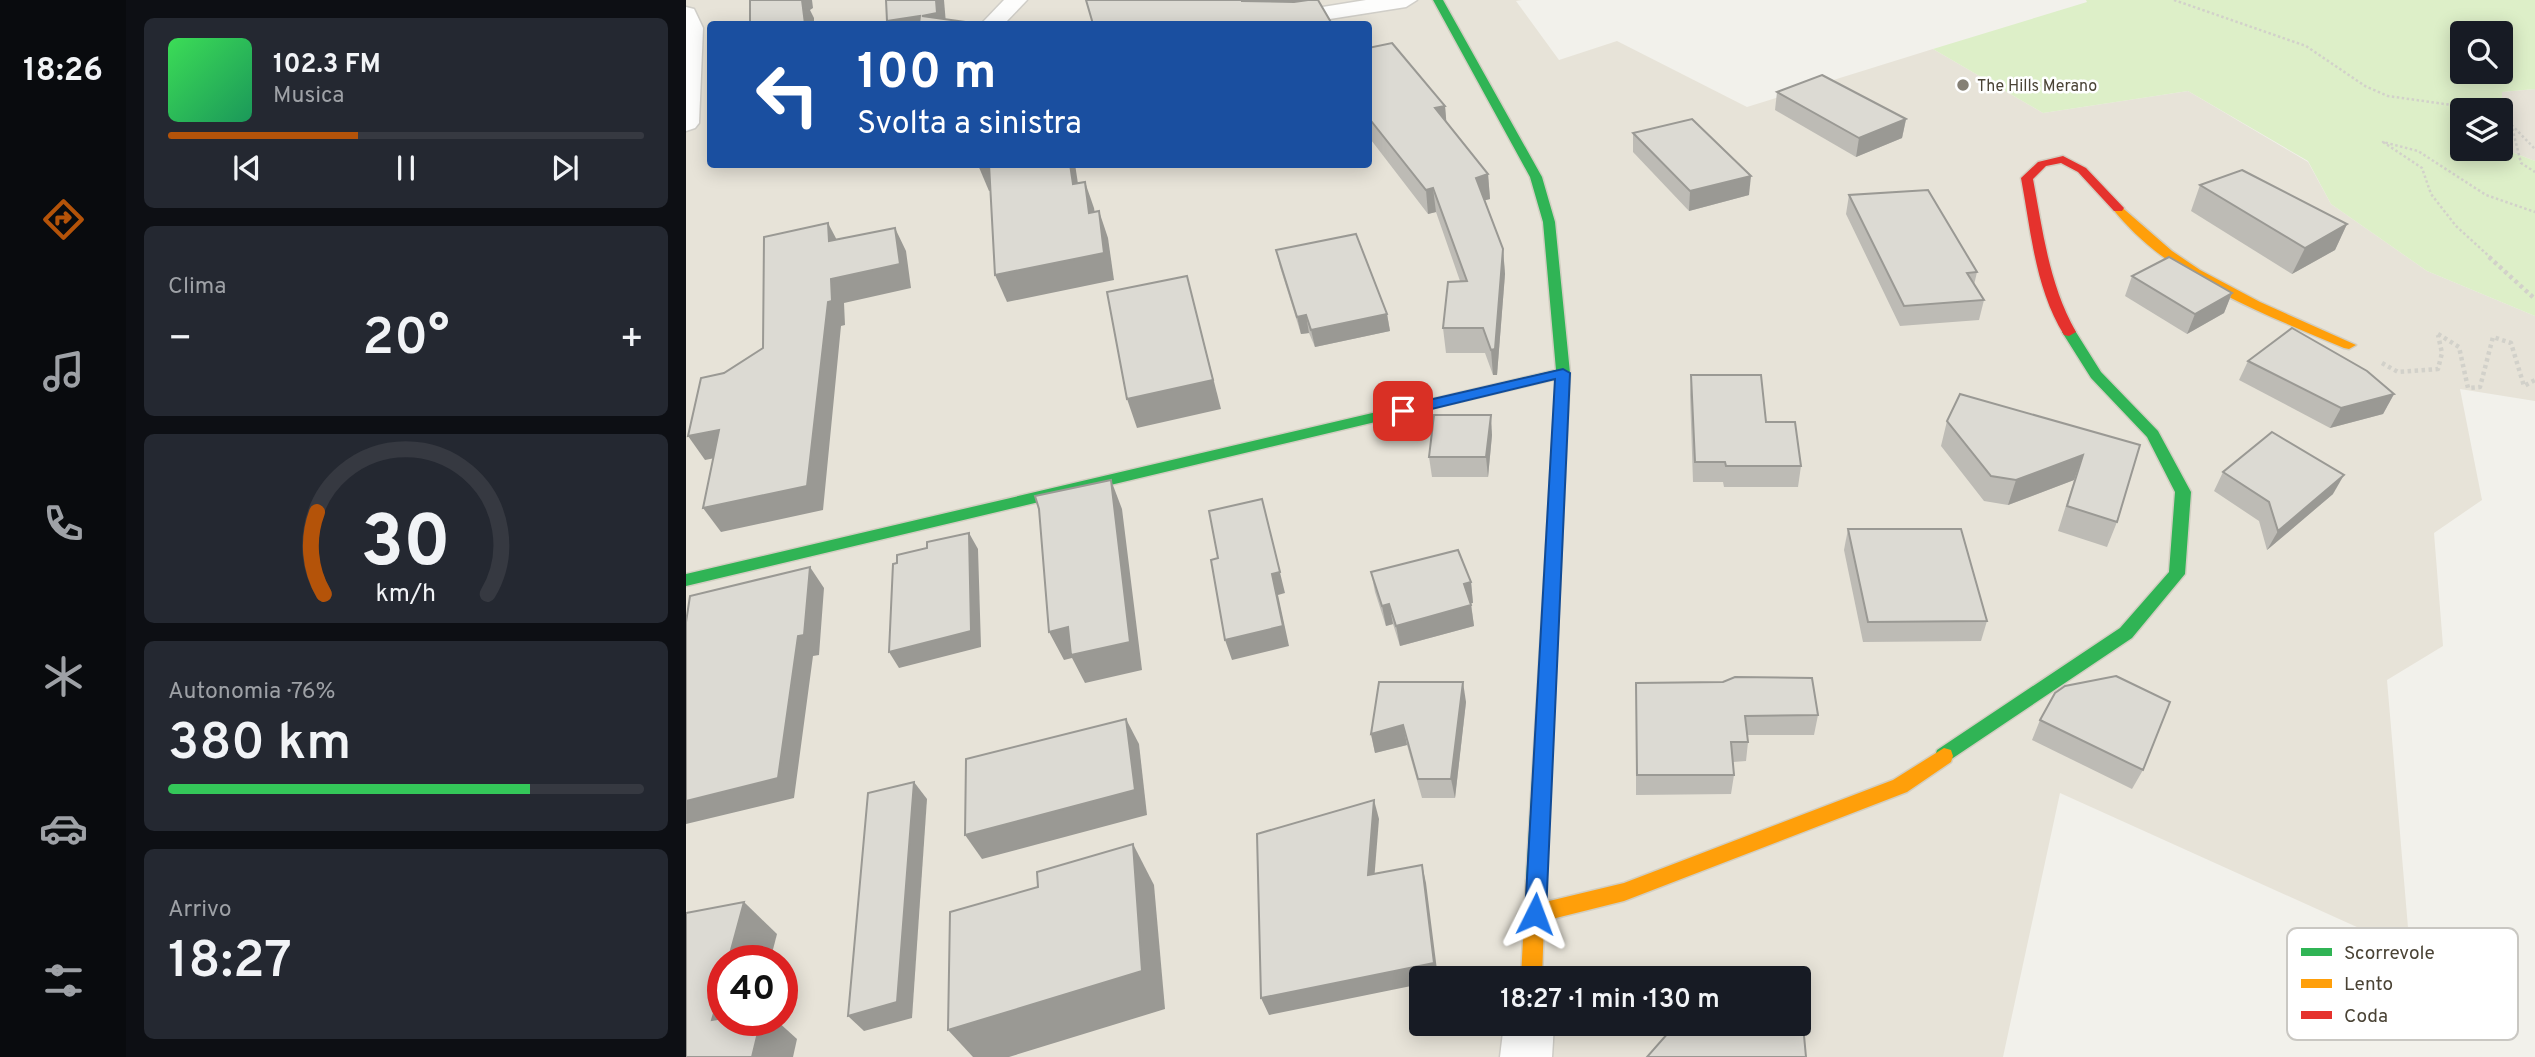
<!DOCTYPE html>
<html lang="it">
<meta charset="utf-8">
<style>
:root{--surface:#171b24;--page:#242831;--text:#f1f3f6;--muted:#9ea1a6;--line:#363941;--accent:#b45309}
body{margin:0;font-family:Overpass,sans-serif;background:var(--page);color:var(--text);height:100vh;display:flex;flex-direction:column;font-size:26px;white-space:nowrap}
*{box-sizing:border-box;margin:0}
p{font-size:23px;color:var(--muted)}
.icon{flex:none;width:38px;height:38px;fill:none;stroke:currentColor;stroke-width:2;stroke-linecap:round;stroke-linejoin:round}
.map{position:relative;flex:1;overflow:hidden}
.details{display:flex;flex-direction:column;gap:18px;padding:18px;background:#0d0f14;width:560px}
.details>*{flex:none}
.top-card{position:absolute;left:21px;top:21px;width:665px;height:147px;border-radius:7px;box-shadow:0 4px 18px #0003;background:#1a4fa0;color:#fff;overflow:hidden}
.buttons{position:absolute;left:1764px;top:21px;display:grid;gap:14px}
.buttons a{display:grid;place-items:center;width:63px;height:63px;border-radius:7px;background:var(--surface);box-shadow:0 4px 18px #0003;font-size:35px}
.speed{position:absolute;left:21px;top:945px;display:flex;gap:14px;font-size:35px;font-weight:700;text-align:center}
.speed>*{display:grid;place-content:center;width:91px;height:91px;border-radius:50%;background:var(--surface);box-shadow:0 4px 18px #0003;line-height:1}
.speed .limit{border:10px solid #d22;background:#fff;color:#111}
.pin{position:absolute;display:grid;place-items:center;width:60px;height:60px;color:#fff;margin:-30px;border-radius:14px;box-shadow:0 4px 10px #0006}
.me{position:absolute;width:77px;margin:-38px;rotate:3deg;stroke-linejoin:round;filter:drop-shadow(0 0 5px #0008)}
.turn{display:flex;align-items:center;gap:24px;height:147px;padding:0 35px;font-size:32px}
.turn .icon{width:91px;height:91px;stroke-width:2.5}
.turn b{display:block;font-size:49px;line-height:60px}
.big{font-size:52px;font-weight:600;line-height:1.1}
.details .tile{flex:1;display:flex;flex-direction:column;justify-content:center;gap:10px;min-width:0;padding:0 24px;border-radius:10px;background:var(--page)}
.details .dial{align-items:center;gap:0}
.dial svg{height:182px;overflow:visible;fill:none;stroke:var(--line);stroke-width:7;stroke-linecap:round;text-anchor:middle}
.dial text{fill:var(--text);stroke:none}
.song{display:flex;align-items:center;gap:21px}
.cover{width:84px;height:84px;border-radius:10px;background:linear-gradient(135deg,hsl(130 70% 55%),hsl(150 70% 35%))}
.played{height:7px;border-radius:4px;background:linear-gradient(90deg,var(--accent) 40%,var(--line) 40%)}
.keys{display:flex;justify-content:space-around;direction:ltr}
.heat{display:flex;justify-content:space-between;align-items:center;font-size:38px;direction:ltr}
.charge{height:10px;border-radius:5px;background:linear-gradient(90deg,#34c759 76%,var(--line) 0)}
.trip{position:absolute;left:723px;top:966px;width:402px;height:70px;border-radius:7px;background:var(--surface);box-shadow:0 4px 18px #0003;font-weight:600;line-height:70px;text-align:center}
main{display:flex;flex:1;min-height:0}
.menu{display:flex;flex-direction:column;width:126px;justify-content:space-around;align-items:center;background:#090b0e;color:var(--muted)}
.menu .icon{width:49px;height:49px}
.menu .active{color:var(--accent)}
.menu b{font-size:32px;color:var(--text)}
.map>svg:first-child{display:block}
.residential{fill:#e7e3d8;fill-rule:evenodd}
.green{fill:#ddefc8;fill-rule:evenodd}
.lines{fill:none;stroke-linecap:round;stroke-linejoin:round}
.street-casing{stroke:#d0cec8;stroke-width:3}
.fast-casing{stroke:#d2cec1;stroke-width:3}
.slow-casing{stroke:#d2cec1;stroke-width:3}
.jam-casing{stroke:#d2cec1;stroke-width:3}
.path-far1{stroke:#d2d1ca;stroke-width:2.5;stroke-dasharray:2.5 2.5;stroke-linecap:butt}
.path{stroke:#d2d1ca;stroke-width:4.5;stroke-dasharray:3.5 3.5;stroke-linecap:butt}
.street{fill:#fdfdfc;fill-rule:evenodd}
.fast{fill:#30b455;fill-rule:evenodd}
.slow{fill:#ff9f0a;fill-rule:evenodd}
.jam{fill:#e5322d;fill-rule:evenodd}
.wall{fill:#bdbbb5}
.shaded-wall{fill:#9a9994}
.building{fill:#dcdad3;stroke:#9a9994;stroke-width:2}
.route{fill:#1a73e8;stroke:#114b97;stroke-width:2}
.poi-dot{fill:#858075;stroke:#fff;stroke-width:2.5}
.labels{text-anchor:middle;stroke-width:5;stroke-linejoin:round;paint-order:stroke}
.far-poi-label{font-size:16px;fill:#4a4335;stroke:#fff;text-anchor:start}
.key{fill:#fff;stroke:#c9c7c2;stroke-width:2}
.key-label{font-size:19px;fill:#4a4335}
</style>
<main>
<nav class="menu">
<b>18:26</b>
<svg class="icon active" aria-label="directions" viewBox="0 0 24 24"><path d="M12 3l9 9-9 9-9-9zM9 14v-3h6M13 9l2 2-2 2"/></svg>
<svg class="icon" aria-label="music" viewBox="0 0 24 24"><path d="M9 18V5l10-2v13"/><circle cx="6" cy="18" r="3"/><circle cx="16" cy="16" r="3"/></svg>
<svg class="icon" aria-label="phone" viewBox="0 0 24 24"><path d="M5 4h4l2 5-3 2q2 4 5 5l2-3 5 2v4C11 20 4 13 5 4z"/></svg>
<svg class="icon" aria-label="climate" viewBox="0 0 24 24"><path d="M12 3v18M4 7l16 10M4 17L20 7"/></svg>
<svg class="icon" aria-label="car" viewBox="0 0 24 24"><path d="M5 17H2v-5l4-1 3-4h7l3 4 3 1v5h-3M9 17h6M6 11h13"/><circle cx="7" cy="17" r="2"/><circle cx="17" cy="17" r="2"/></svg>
<svg class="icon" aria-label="filters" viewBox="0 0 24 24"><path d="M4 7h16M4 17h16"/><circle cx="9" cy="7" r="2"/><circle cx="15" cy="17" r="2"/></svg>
</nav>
<section class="details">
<div class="tile">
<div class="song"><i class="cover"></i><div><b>102.3 FM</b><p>Musica</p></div></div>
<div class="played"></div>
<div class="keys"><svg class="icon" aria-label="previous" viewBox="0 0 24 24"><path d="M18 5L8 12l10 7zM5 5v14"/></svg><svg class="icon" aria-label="pause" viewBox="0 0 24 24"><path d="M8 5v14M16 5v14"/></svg><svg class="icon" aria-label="next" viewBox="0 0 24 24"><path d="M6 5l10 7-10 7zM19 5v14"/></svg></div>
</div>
<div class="tile"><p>Clima</p>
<div class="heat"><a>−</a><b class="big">20°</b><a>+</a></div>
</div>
<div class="tile dial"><svg viewBox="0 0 100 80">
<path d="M14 69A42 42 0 1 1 86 69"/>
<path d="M14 69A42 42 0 0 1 11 33" stroke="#b45309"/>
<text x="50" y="56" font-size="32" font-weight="700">30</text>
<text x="50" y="72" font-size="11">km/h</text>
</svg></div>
<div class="tile"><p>Autonomia · 76%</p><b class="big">380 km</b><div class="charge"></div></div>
<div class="tile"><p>Arrivo</p><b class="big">18:27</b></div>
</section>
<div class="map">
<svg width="1849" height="1057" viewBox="0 0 1849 1057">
<rect width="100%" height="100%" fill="#f2f1eb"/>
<g class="residential">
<path d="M0,0H836L830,1L873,60L931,41L1061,107L1247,49L1357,113L1502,91L1622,162L1645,204L1741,271L1849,316V401L1774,389L1796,500L1748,533L1757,646L1701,680L1724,951L1374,793L1317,1057H0ZM24,24H682V164H24ZM37,961H96V1020H37ZM735,978H1113V1024H735Z"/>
<polygon points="1849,89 1849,161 1815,148 1816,92"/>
</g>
<path class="green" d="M1400,0H1849V89L1816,92L1815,142V110H1776V149L1815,148L1849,161V316L1741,271L1645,204L1622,161L1502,91L1357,113L1247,49L1401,2ZM1776,33H1815V72H1776Z"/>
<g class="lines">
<g class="street-casing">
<g id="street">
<polygon points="318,0 341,0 318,24 295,24"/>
<polygon points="680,0 731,0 720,7 612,24 563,24 574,17"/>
<polygon points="0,7 8,9 17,28 13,123 9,128 0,131"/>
<polygon points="818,1024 868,1024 866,1057 814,1057"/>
</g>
</g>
<g class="fast-casing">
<g id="fast">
<polygon points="747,0 757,0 856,177 869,222 884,373 860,881 857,887 850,890 843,887 840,881 870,379 0,586 0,574 870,370 857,222 844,177"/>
<polygon points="1383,328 1388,329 1415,372 1472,431 1505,492 1499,574 1446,638 1258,764 1251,762 1249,756 1251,750 1434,628 1483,572 1489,492 1461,437 1405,378 1376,332"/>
</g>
</g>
<g class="slow-casing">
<g id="slow">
<path d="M1432,204L1486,251L1514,270L1574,302L1670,345L1663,349L1658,348C1577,313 1483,280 1426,208Z"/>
<polygon points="1258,748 1265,750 1267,756 1265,762 1221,792 938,901 858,921 856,978 835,978 840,881 843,875 850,872 857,875 860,881 859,902 938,883 1207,780"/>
</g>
</g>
<g class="jam-casing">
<path id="jam" d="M1377,156L1400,168L1438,208L1436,211H1428L1392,172L1375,163L1360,166L1347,179C1357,232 1363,284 1390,332L1383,336L1378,335C1349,288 1345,231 1335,178L1352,162Z"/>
</g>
<g class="path-far1">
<polyline points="1488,0 1620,46 1679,86 1702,96 1801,110"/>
<polyline points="1815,114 1849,149"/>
<polyline points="1824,119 1835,163 1849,172"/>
<polyline points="1805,258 1770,226 1745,194 1736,168 1697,142 1732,151 1800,195 1849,212"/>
</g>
<g class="path">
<polyline points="1803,257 1849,299"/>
<polyline points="1752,334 1773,347 1782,388 1794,387 1807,337 1825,343 1838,386 1849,380"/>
<polyline points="1696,363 1712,372 1752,369 1756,353 1752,335"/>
</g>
<use href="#street" class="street"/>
<use href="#fast" class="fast"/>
<use href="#slow" class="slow"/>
<use href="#jam" class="jam"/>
</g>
<g class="wall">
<polygon points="682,48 759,106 760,122 802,174 804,199 799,200 817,249 819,274 811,375 807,375 799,353 760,353 757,328 774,281 750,212 742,214 682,136"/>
<polygon points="1091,92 1220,119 1216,138 1170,157 1089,110"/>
<polygon points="947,133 1063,195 1003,211 947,152"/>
<polygon points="1514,185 1661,224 1649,250 1606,274 1505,211"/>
<polygon points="1163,195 1291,272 1288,285 1298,300 1293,320 1214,326 1160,214"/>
<polygon points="590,250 701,314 704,331 629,347 623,333 615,334 594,267"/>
<polygon points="1446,276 1546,293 1538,313 1501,334 1439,296"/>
<polygon points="1562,361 1708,394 1697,414 1644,428 1553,380"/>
<polygon points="1005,375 1080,422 1115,466 1112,487 1038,487 1037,482 1007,482 1004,395"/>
<polygon points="1261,421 1454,445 1431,522 1421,547 1372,531 1388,480 1322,505 1298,501 1255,446"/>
<polygon points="806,435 802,477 746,477 743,457"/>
<polygon points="1537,472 1647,494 1581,550 1573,521 1528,491"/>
<polygon points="1162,529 1301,621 1295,641 1177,642 1158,550"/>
<polygon points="685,572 785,582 787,603 785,603 788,626 714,646 707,624 700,626 689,592"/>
<polygon points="950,683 1132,715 1128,735 1061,735 1062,742 1060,761 1047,762 1048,775 1045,794 950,795"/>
<polygon points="780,702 769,798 736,798 721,745 689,753 685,734"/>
<polygon points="1354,720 1457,770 1446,789 1346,740"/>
</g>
<g class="shaded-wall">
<polygon points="104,0 126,0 127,8 124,10 128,18 128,24 119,24"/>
<polygon points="250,0 258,0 260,24 236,16"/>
<polygon points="556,0 625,0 562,22"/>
<polygon points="234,16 238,24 202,24 201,21"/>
<polygon points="759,106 761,129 749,108"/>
<polygon points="1220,119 1216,138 1170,157 1173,138"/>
<polygon points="304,164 313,189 303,191 292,165"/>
<polygon points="384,164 389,164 396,210 387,184"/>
<polygon points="802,174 804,199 792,202 790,178"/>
<polygon points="1065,176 1063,195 1003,211 1004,191"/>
<polygon points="399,182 408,208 413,240 403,213"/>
<polygon points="747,188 750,212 742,214 740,190"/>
<polygon points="413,211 422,238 428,280 321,302 309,275"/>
<polygon points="142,223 154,246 143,241"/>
<polygon points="1661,224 1649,250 1606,274 1619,248"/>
<polygon points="209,228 220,251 225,288 158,303 159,325 155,326 137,510 35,532 17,508 142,302 145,279"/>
<polygon points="817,249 819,274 811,375 807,375 805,350"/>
<polygon points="501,276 535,409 451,428 441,399"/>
<polygon points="1546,293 1538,313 1501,334 1509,314"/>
<polygon points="701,314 704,331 629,347 625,330"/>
<polygon points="620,315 623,333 615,334 611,317"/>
<polygon points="1708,394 1697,414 1644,428 1655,408"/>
<polygon points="805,415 806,435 802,477 800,457"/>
<polygon points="33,430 49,454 19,460 2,436"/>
<polygon points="1397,455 1388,480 1322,505 1330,480"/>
<polygon points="1658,475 1647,494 1581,550 1592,531"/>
<polygon points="425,480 436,509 456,670 399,683 386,658 378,660 363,632"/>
<polygon points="576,499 599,593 592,595 603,646 546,660 539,640 586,574"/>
<polygon points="283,533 292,549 295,647 213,668 203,652"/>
<polygon points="124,567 138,588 133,655 127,656 108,798 0,824 0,801 112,636"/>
<polygon points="785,582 787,603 780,604 778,584"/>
<polygon points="703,604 707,624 700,626 696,606"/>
<polygon points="785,605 788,626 714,646 710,626"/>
<polygon points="777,682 780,702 769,798 765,779"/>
<polygon points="440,719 453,744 461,815 296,859 279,835"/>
<polygon points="717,725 721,745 689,753 685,734"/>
<polygon points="228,782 241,799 226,1018 178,1031 162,1016"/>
<polygon points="688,800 693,819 687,894 682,875"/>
<polygon points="447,844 468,885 479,1009 323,1057 287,1057 262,1030"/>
<polygon points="736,865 740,883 752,978 735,978 735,984 583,1015 575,998"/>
<polygon points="58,902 91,934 84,961 42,961"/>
<polygon points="37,982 37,1020 26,1020"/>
<polygon points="75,1020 90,1020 111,1039 107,1057 66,1057"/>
</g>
<g class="building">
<polygon points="64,0 116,0 119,24 64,24"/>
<polygon points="200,0 250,0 251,13 236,16 294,24 233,24 234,16 201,21"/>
<polygon points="400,0 556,0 556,1 608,2 622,0 632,0 646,24 407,24"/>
<polygon points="706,43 759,106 749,108 802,174 790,178 817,249 809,349 805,350 797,328 757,328 762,282 781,281 747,188 740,190 682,117 682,48"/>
<polygon points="1136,75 1220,119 1173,138 1091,92"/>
<polygon points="1006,119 1065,176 1004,191 947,133"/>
<polygon points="303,164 384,164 387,184 399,182 403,213 413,211 418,253 309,275"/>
<polygon points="1556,170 1661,224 1619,248 1514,185"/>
<polygon points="1242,190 1291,272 1281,273 1298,300 1218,306 1163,195"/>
<polygon points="142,223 143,241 209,228 214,264 145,279 146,301 142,302 121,486 17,508 33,430 2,436 15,378 38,373 77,348 78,237"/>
<polygon points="670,234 701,314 625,330 620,315 611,317 590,250"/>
<polygon points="1483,257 1546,293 1509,314 1446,276"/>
<polygon points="501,276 527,380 441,399 421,292"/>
<polygon points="1606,328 1681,371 1708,394 1655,408 1562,361"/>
<polygon points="1005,375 1075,375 1080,422 1109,422 1115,466 1040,466 1039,462 1009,462"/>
<polygon points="1274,394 1454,445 1431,522 1381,506 1397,455 1330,480 1305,476 1261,421"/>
<polygon points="748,415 805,415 800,457 743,457"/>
<polygon points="1586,432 1658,475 1592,531 1583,502 1537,472"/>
<polygon points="425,480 444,642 385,655 382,627 363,632 353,509 349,496"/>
<polygon points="576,499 594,572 586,574 597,626 539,640 525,560 532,558 523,511"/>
<polygon points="1162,529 1275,529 1301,621 1182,622"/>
<polygon points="283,533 285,631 203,652 207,564 211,563 211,555 241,548 241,542"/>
<polygon points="772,550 785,582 778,584 785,605 710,626 703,604 696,606 685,572"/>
<polygon points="124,567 118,635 112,636 92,778 0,801 0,622 4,596"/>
<polygon points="1430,676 1484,702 1457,770 1354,720 1369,693 1379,686"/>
<polygon points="1049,677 1126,678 1132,715 1059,716 1062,742 1045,742 1048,775 951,775 950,683 1037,682"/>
<polygon points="693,682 777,682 765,779 732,779 717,725 685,734"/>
<polygon points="440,719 449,790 279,835 280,759"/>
<polygon points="228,782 211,1002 162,1016 182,793"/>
<polygon points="688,800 682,875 736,865 748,963 575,998 571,834"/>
<polygon points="447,844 456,971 262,1030 264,912 352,887 351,872"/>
<polygon points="58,902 42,961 37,961 37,982 26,1020 37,1018 37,1020 75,1020 66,1057 0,1057 0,913"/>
<polygon points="1113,1014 1116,1014 1120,1057 961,1057 990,1024 1113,1024"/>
</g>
<polygon class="route" points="877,369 884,373 860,914 857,921 849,923 842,921 839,914 869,379 717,416 710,411 717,406"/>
<circle class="poi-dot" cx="1277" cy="85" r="7"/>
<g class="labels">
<g class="far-poi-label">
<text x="1291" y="91">The Hills Merano</text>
</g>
</g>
<rect x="1601" y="928" width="231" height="112" rx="10" class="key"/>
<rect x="1615" y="948" width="31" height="8" fill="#30b455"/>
<rect x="1615" y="979" width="31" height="9" fill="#ff9f0a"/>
<rect x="1615" y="1011" width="31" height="8" fill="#e5322d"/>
<g class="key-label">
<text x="1658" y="959">Scorrevole</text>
<text x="1658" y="990">Lento</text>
<text x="1658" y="1022">Coda</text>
</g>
</svg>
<div class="buttons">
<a><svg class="icon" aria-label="search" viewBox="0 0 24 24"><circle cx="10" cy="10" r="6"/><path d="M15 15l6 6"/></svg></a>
<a><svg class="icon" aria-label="layers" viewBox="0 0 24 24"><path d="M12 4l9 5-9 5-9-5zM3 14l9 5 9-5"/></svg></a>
</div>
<div class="speed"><div class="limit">40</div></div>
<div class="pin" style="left:717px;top:411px;background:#d93025"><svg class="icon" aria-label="arrive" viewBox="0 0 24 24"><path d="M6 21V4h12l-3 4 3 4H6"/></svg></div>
<svg class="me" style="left:849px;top:914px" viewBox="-20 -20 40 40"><path d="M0-17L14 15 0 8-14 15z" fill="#1a73e8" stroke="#fff" stroke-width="4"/></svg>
<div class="trip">18:27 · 1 min · 130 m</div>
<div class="top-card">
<div class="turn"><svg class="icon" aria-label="left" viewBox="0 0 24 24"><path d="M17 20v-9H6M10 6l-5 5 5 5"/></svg><div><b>100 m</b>Svolta a sinistra</div></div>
</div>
</div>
</main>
